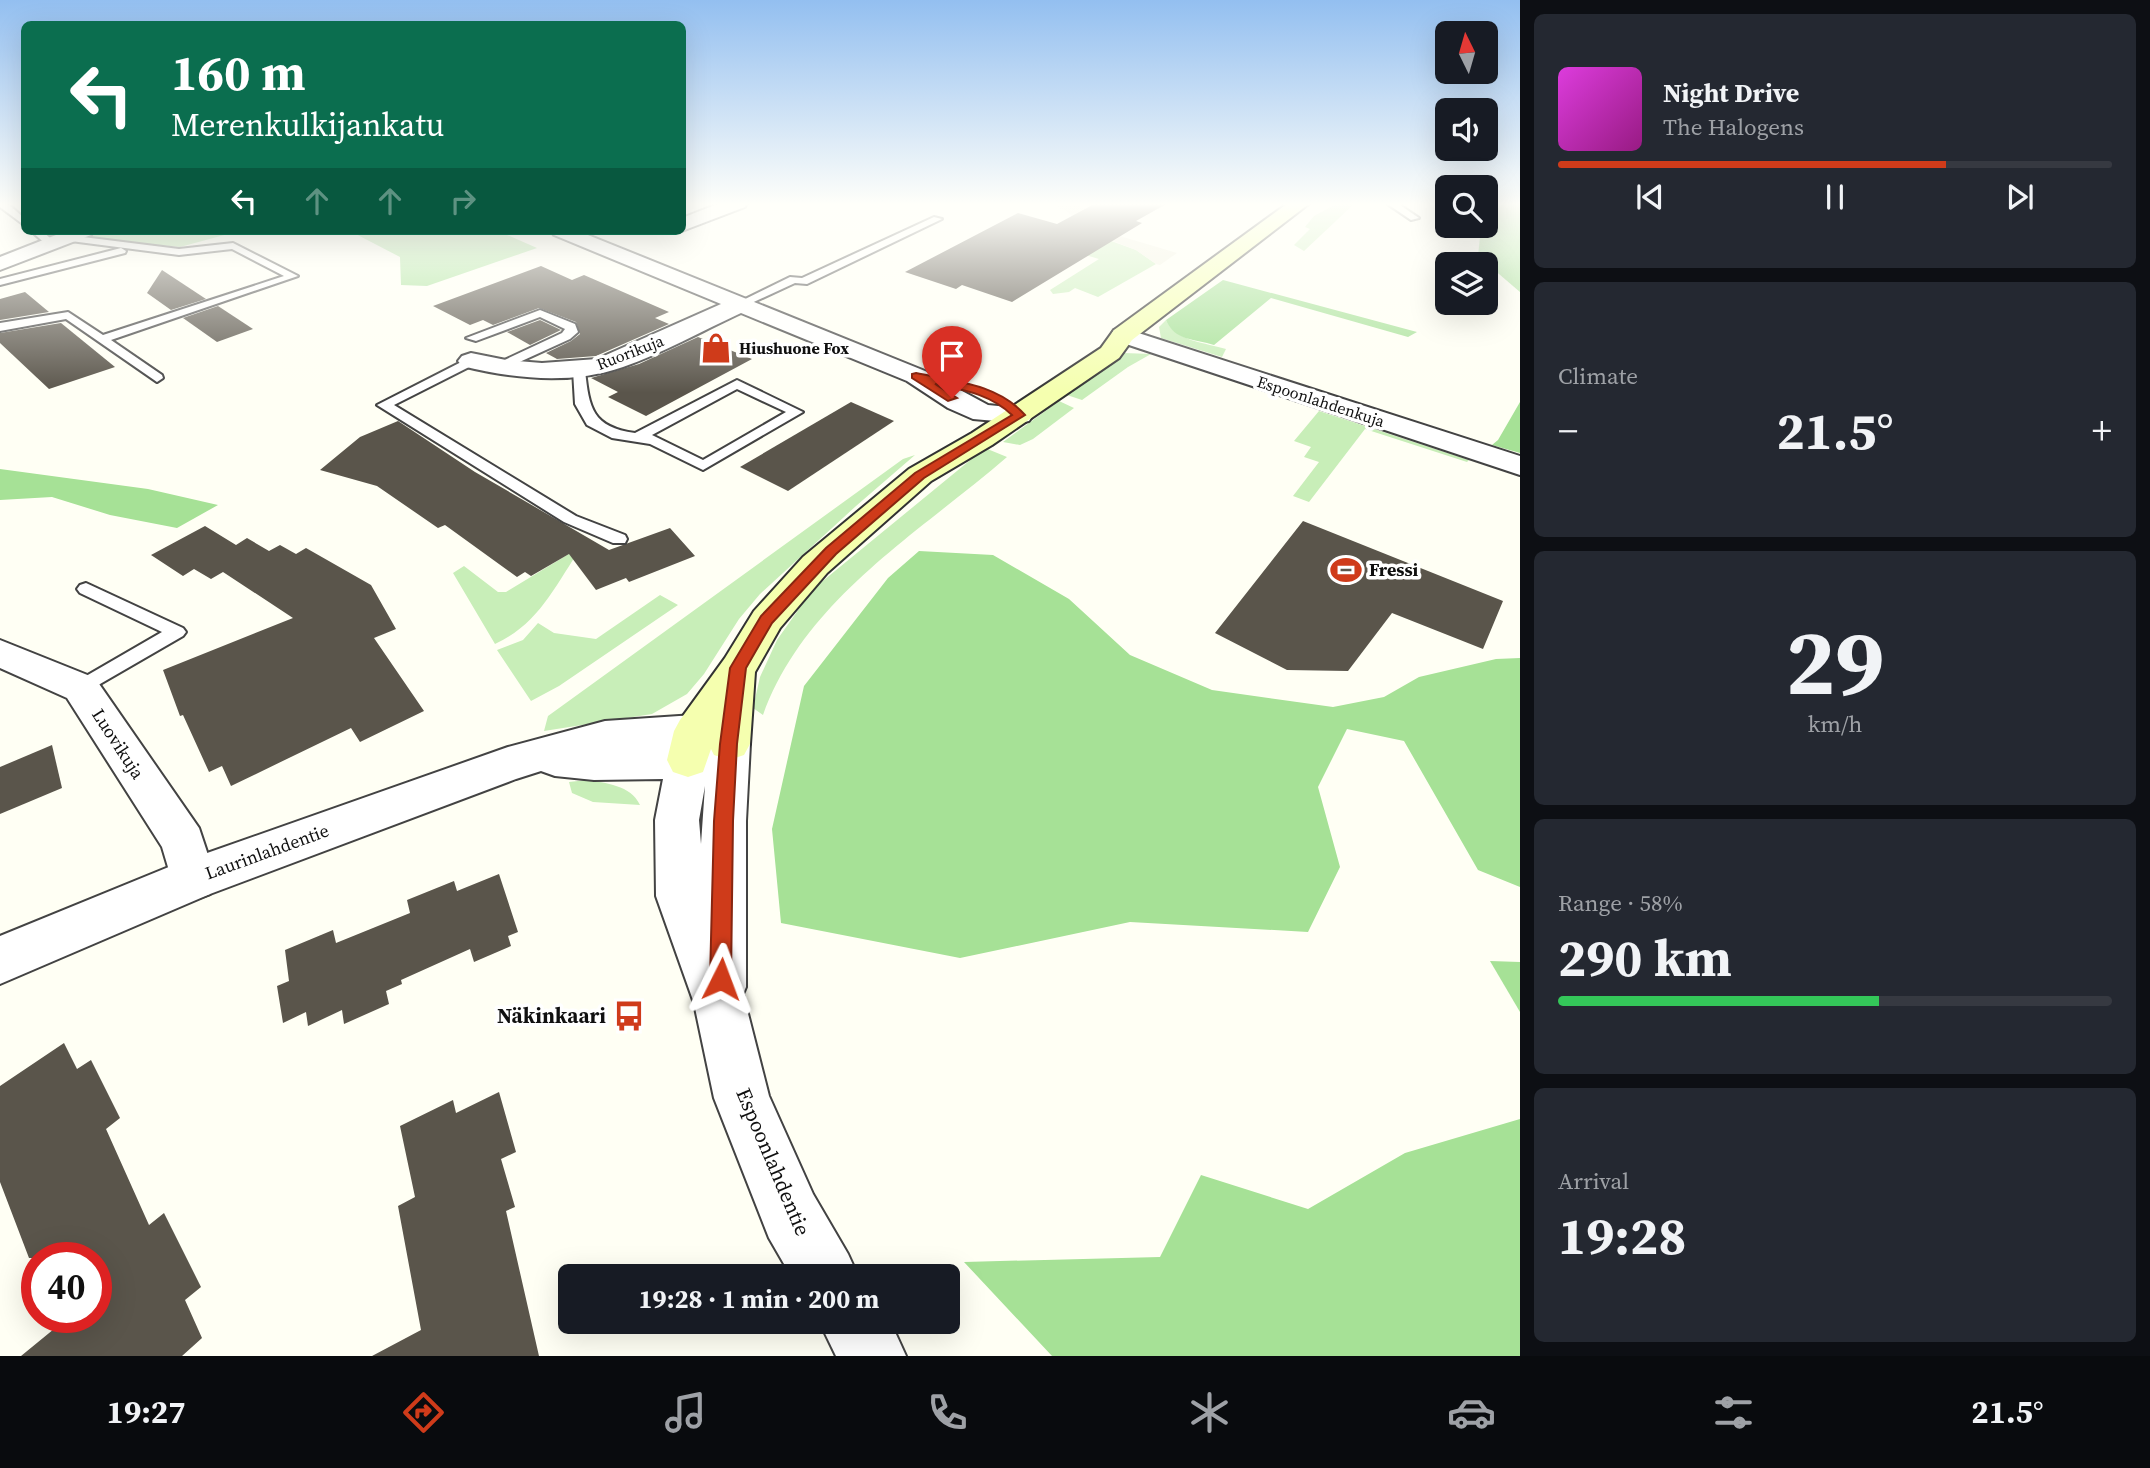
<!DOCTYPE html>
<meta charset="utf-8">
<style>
:root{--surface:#171b24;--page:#242831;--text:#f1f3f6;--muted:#9ea1a6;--line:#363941;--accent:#cf3b1a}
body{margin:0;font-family:"Source Serif 4",serif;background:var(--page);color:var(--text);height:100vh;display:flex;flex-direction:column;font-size:26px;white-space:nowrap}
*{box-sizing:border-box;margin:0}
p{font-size:23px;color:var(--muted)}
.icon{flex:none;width:38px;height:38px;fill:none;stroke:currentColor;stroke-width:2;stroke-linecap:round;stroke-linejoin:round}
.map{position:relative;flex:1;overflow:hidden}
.details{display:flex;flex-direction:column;gap:14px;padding:14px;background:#0d0f14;width:630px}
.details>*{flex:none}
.banner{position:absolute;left:21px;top:21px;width:665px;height:214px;border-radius:10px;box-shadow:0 7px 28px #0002;background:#0b6e4f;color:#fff;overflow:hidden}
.needle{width:46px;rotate:355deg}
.tools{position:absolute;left:1435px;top:21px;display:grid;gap:14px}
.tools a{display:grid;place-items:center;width:63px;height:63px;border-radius:10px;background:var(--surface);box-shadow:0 7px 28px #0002;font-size:35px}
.speed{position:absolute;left:21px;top:1242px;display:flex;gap:14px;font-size:35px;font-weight:700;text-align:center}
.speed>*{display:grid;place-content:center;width:91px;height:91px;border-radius:50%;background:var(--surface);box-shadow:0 7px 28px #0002;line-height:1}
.speed .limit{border:10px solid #d22;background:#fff;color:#111}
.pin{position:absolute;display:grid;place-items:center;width:60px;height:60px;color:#fff;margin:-72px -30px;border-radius:50% 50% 50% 0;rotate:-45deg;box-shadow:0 0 7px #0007}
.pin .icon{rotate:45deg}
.me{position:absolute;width:77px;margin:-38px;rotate:3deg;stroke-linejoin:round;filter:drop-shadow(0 0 5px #0008)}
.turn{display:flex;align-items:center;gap:24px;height:147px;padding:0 35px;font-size:32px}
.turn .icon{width:91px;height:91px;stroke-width:2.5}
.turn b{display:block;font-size:49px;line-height:60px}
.lanes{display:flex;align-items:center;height:66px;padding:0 35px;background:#0003;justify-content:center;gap:35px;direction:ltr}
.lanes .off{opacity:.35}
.big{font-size:52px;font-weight:700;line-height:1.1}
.details .card{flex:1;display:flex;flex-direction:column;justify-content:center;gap:10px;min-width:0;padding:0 24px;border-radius:10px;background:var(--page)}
.details .dial{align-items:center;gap:0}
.dial b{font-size:91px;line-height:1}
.song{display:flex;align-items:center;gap:21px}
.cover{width:84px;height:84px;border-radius:10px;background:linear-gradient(135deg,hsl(300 70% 55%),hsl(310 70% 35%))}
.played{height:7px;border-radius:4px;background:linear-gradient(90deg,var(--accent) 70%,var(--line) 70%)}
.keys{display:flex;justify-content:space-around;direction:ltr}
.heat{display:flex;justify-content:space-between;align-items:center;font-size:38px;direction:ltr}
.charge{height:10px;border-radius:5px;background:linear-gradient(90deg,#34c759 58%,var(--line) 0)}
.trip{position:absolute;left:558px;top:1264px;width:402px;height:70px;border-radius:10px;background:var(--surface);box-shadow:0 7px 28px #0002;font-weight:700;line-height:70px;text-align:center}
.tab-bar{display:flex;height:112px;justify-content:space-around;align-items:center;background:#090b0e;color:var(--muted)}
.tab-bar .icon{width:49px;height:49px}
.tab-bar .on{color:var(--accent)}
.tab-bar b{font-size:32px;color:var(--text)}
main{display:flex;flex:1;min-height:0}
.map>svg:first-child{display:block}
.green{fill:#c8eeb8}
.forest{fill:#a6e196}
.plaza{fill:#f2f1e0}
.building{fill:#5a554b}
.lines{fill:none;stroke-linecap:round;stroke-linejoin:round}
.service-casing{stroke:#434343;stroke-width:4}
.minor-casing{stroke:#434343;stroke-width:4}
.tertiary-casing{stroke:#434343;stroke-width:4}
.secondary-casing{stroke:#323232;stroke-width:4}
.service{fill:#fff;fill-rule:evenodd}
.minor{fill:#fff;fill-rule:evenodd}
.tertiary{fill:#fff;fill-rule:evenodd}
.secondary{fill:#f5ffaf;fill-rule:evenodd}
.route{fill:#cf3b1a;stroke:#872611;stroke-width:2}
.labels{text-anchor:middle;stroke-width:7;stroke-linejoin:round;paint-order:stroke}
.far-poi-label{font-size:16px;font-weight:bold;fill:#101010;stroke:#fff;text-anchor:start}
.far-street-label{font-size:16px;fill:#101010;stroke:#fff}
.poi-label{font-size:18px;font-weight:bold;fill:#101010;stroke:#fff;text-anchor:start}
.street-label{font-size:18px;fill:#101010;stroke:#fff}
.near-poi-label{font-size:21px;font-weight:bold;fill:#101010;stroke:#fff;text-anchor:end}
.near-street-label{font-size:21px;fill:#101010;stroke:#fff}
</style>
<main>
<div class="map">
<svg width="1520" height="1356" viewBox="0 0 1520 1356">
<rect width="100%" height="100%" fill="#fffff4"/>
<g class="green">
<polygon points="1338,203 1355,203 1304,251 1294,245 1310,229 1305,227 1314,216"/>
<polygon points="1092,234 1136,250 1156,264 1098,297 1075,288 1069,292 1053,294 1050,290 1099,259 1065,249"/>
<path d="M1166,320C1174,341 1207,343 1226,349L1222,357L1161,338L1159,327Z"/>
<polygon points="1124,353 1151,354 1128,367 1082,400 1064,394"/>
<polygon points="1059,401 1074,408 1033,439 1020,445 1003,442"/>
<polygon points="1319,411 1466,459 1469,460 1467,462 1365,429 1309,502 1293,496 1319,462 1304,457 1311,447 1294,441"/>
<path d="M985,448L1007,457C918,534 805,599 763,715L753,708L760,677L777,640L813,589Z"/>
<polygon points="915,455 856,506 760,594 739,619 704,674 687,694 652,714 544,731 548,716 903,459"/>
<path d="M582,546C555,586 539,624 495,644L453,573L464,566L498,592H506Z"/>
<polygon points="660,595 678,605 559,686 531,701 497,650 523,640 538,623 554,633 596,639"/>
<path d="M587,780C605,783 631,785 640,805L593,802L572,793L569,782Z"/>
</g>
<g class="forest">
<polygon points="1486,203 1520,203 1520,292 1478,256 1480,237 1463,226 1486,226"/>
<polygon points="105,231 239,231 180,247 86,238"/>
<polygon points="350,231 498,231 537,248 427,286 401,285 400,257"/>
<path d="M1223,280L1417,332L1408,337L1271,298L1214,345C1196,339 1174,341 1166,320Z"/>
<polygon points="1520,402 1520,453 1492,445 1498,440"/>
<polygon points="0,469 148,489 218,505 177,528 110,515 52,497 0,500"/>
<polygon points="919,551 993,555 1069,599 1130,655 1212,690 1333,707 1384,697 1419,677 1496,659 1520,658 1520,887 1478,870 1404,741 1347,729 1318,787 1340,867 1308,932 1130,922 960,958 781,923 772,829 804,686 888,578"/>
<polygon points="1490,961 1520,962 1520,1012"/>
<polygon points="1520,1119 1520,1356 1052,1356 964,1262 1160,1257 1201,1175 1308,1209 1405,1153"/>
</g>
<polygon class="plaza" points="1050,203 1080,203 1083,208 1091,210 1113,234 1177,253 1160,265 1156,264 1136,250 1087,231 1068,212"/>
<g class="building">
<polygon points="1096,203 1168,203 1136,221 1142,223 1012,302 962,285 956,289 905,272 1018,213 1057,224"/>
<polygon points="541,266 572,280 584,275 669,312 655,318 669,324 596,356 557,359 546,353 571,341 580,334 576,322 539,308 493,325 483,320 470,325 433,306"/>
<polygon points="162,270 206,299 171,310 147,293"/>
<polygon points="25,292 49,312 0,320 0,299"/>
<polygon points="218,306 253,329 217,342 183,318"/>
<polygon points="540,320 561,330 530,345 507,332"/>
<polygon points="61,323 115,367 49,389 0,343 0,333"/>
<polygon points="698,337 752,359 646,416 608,397 618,392 591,378 639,364"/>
<polygon points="851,402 894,421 788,491 740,467"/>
<polygon points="398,421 475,472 609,550 670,528 695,556 629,582 626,578 596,590 569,554 531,576 525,572 517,577 445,525 438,528 377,486 320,470 360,437"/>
<polygon points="1303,521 1503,601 1483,649 1392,613 1348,671 1287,670 1215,633"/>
<polygon points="205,526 236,545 247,538 269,551 280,545 296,554 306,548 371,585 396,629 374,638 424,711 360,742 351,728 231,786 222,766 209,772 183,715 180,716 163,670 293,618 223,572 211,579 194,569 183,576 151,555"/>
<polygon points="52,745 62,788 0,814 0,767"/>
<polygon points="499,874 518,932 508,936 511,946 474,962 470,949 401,980 402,984 386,991 389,1004 344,1024 342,1010 308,1026 306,1012 283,1023 277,986 289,981 285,950 333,930 336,943 410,913 407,900 454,881 457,891"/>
<polygon points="64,1043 77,1069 91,1060 120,1118 106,1129 149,1225 164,1213 201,1287 185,1300 202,1338 182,1356 21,1356 54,1329 50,1318 96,1318 96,1258 29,1258 0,1182 0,1086"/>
<polygon points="499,1092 516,1152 501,1159 515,1207 506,1211 539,1356 372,1356 421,1330 398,1206 415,1197 400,1126 453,1100 456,1113"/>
</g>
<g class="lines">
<g class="service-casing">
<g id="service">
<polygon points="0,203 7,203 24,218 24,225 0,207"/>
<polygon points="1386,203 1397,203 1419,218 1411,220"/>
<polygon points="934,217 942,219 807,284 795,283 745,306 735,304 790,277 802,278"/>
<polygon points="31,231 42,231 57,244 48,246"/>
<polygon points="67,235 179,249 233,243 298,276 111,340 162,375 163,378 157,382 66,319 0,331 0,323 68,312 103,335 284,276 232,249 179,255 63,240 62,238"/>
<polygon points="121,248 126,251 125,253 0,285 0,279"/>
<polygon points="540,310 575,324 578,332 570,339 500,371 494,367 496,364 562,333 565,329 540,317 476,341 466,338"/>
<polygon points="471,357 475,358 475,364 394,405 576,516 625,535 627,539 625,543 613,543 564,522 377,405"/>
<path d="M579,366L585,370C589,408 592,427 635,433L737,380L803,412L703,470L650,444L612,438L587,425L575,404L573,370ZM737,389L786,412L703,460L652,435Z"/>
<polygon points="86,583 183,628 186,632 183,636 81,695 74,693 71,688 74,683 162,632 80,593 77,589 80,585"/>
</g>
</g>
<g class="minor-casing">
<g id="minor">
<polygon points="720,203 747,203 745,207 682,231 682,218"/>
<polygon points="66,231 94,231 91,235 0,270 0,257"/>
<path d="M551,231H578L925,371L988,405L1029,409L1033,415L1029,421L1019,423L973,419L948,408L907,381L741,313C702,331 663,353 623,367C571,385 514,379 462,366L458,361L462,356L471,353L506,360L542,363L597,359L721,304L554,235Z"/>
<polygon points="1123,328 1520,456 1520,475 1114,340 1111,335 1114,330"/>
<polygon points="0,640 95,678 199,828 216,879 210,894 193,900 176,894 162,847 67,698 0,668"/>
</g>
</g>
<g class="tertiary-casing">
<g id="tertiary">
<path d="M694,715L744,733L750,744L746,821V987L743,994L769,1096L813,1194L848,1254L858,1276H791L769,1238L714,1098L694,1003L656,896L655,820L663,779L594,780L555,776L541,771L516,779L210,894L0,984V936L176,864L508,747L605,721ZM705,786L701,844L699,820Z"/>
<polygon points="819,1321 890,1321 906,1356 836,1356"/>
</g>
</g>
<g class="secondary-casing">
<polygon id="secondary" points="1288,203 1310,203 1132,340 1119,358 992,445 931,481 827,573 780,628 755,672 750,744 744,755 729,760 714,755 711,749 703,772 688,777 673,772 667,760 674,731 680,720 725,658 754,611 803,557 909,469 972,433 1101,348 1114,330"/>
</g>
<use href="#service" class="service"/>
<use href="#minor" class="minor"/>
<use href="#tertiary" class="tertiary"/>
<use href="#secondary" class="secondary"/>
</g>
<linearGradient id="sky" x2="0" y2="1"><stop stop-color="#93bff0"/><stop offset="0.52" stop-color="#fffffa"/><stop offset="1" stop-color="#fffffa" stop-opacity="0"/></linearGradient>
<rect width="1520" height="393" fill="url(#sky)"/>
<path class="route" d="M916,373C954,381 998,384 1025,415L924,478L836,554L772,623L746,668L737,744L733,821L731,979L728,986L721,989L713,986L710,979L714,821L720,744L730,668L761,616L826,548L915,473L1012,415C990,394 964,390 935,384L957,398L948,401L912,378V374Z"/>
<defs>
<g id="shop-bare" transform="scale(2.415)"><path d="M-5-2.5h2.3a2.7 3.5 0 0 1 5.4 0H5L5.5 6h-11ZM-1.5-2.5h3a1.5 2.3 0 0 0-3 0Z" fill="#cf3b1a" stroke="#fff" stroke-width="2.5" paint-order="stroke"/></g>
<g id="stadium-bare" transform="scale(2.415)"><path d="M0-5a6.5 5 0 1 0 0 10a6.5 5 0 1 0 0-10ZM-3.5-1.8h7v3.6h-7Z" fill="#cf3b1a" stroke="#fff" stroke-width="2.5" paint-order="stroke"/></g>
<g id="bus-bare" transform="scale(2.415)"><path d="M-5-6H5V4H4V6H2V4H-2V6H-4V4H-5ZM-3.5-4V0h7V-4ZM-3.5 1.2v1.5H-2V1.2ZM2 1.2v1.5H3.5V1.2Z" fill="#cf3b1a" stroke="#fff" stroke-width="2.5" paint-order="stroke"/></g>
</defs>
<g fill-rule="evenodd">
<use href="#shop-bare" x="716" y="348"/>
<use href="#stadium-bare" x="1346" y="570"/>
<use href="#bus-bare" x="629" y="1016"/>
</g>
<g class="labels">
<g class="far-poi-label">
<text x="739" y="354">Hiushuone Fox</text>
</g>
<g class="far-street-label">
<text transform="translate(630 352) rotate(-21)" y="6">Ruorikuja</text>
<text transform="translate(1321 401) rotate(18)" y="6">Espoonlahdenkuja</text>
</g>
<g class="poi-label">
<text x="1369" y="576">Fressi</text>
</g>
<g class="street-label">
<text transform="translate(118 744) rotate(57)" y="6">Luovikuja</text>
<text transform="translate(267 852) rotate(-20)" y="6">Laurinlahdentie</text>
</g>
<g class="near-poi-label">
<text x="606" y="1023">Näkinkaari</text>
</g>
<g class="near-street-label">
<text transform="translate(773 1162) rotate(67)" y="7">Espoonlahdentie</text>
</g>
</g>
</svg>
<div class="tools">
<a><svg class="needle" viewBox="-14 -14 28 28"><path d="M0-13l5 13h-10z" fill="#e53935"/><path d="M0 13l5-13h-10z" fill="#9ea1a6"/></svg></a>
<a><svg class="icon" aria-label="sound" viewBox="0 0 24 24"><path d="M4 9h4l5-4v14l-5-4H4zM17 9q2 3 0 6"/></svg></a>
<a><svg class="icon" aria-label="search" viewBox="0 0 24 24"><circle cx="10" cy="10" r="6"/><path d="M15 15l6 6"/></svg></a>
<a><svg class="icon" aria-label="layers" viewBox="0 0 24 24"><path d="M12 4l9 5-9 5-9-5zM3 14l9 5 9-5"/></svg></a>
</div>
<div class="speed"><div class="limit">40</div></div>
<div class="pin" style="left:952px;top:398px;background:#d93025"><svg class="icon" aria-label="arrive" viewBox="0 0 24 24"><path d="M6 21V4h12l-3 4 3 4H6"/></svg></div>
<svg class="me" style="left:721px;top:979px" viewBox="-20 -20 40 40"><path d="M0-17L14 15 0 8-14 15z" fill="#cf3b1a" stroke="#fff" stroke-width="4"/></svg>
<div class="trip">19:28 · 1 min · 200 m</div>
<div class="banner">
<div class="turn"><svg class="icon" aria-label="left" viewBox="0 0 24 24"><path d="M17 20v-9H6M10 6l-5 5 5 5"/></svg><div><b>160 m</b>Merenkulkijankatu</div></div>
<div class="lanes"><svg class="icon" aria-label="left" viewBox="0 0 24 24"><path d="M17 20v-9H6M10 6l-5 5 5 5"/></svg><svg class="icon off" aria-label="ahead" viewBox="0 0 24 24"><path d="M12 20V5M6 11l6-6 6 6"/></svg><svg class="icon off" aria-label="ahead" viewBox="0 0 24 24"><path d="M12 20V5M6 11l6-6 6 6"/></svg><svg class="icon off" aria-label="right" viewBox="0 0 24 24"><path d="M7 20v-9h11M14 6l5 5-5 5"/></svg></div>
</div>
</div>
<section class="details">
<div class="card">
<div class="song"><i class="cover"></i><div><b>Night Drive</b><p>The Halogens</p></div></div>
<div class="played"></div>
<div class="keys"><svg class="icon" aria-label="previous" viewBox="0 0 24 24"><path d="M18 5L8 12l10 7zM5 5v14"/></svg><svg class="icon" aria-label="pause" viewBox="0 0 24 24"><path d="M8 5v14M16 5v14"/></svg><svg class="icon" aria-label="next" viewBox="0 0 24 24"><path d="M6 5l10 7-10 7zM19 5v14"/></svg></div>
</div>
<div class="card"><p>Climate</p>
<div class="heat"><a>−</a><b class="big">21.5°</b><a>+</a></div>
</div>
<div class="card dial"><b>29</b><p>km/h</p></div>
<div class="card"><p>Range · 58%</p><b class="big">290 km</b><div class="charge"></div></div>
<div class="card"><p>Arrival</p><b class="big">19:28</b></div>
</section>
</main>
<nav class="tab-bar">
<b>19:27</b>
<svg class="icon on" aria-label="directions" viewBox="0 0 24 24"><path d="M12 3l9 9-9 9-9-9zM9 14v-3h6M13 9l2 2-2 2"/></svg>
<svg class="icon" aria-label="music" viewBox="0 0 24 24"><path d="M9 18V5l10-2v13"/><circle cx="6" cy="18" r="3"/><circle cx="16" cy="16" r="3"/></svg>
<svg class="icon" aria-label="phone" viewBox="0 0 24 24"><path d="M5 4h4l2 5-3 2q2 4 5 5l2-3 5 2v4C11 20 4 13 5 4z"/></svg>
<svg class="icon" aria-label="climate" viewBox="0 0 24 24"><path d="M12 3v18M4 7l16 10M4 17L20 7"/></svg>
<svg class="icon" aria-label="car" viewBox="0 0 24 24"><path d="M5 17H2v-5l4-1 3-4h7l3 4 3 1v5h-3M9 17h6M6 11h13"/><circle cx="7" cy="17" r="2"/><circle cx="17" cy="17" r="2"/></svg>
<svg class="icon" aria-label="filters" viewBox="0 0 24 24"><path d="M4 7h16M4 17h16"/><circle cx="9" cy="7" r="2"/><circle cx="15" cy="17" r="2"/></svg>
<b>21.5°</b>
</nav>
